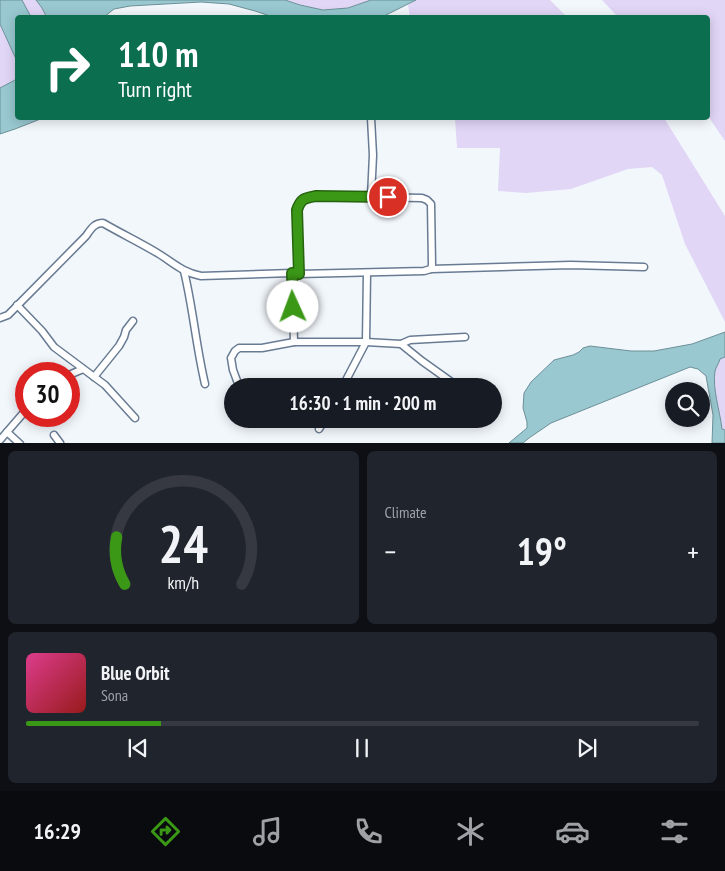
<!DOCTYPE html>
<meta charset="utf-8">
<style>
:root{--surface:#171b24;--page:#20242c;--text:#f1f3f6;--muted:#9ea1a6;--line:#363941;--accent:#3b9816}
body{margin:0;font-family:"PT Sans Narrow",sans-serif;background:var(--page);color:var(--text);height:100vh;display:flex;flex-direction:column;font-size:19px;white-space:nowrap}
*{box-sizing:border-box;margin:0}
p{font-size:16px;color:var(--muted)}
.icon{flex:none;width:28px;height:28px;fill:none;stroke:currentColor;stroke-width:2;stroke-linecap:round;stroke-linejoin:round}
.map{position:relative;height:443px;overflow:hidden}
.sheet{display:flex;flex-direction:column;gap:8px;padding:8px;background:#0d0f14;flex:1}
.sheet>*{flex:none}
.guide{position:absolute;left:15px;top:15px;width:695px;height:105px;border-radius:5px;box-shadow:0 2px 12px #0003;background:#0b6e4f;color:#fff;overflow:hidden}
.buttons{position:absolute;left:665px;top:382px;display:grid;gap:10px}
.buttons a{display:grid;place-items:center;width:45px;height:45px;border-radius:50%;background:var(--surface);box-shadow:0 2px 12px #0003;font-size:25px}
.speed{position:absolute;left:15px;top:362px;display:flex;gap:10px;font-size:25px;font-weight:700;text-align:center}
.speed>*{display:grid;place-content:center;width:65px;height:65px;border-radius:50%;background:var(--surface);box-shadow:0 2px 12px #0003;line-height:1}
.speed .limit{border:8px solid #d22;background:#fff;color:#111}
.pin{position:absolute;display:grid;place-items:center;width:42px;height:42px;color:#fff;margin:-21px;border:2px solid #fff;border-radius:50%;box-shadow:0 1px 5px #0007}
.me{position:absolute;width:55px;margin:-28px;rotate:358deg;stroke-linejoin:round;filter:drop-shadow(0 0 4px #0008)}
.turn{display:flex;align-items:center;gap:18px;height:105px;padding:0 20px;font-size:22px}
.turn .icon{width:65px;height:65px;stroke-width:2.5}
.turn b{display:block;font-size:35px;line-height:42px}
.big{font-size:38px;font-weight:600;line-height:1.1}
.sheet .card{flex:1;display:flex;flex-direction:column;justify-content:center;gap:8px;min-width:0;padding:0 18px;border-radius:8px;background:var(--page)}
.sheet .dial{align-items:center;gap:0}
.dial svg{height:130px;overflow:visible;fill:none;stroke:var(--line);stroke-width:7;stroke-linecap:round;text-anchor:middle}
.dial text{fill:var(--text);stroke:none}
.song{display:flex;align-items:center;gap:15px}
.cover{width:60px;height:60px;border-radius:8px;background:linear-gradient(135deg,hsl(330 70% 55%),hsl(0 70% 35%))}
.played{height:5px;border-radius:2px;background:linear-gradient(90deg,var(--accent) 20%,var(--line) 20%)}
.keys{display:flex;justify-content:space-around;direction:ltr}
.heat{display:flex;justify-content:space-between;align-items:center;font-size:28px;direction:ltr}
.sheet .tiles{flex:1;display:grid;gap:8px;grid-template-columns:1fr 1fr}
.card:last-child{grid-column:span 2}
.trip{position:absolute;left:224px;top:378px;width:278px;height:50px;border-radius:25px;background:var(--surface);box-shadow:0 2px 12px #0003;font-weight:600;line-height:50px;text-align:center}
.menu{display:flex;height:80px;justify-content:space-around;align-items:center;background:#090b0e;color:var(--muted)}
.menu .icon{width:35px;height:35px}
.menu .selected{color:var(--accent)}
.menu b{font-size:22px;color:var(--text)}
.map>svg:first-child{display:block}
.green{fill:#e1d6f6}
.water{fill:#99c8d0;stroke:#6d9098}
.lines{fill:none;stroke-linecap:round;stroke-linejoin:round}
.street-casing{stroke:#687b93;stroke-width:9}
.street{stroke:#fff;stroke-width:6}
.route-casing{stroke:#26630e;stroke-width:12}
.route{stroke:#3b9816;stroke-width:9}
</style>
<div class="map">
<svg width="725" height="444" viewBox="0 0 725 444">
<rect width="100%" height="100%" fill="#f2f7fc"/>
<g class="green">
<polygon points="22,0 36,0 42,8 47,17 31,17"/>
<path d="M285,0H371C364,3 356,6 348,8C327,13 305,7 285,0Z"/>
<polygon points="416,0 550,0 567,17 410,17 408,5"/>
<polygon points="602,0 725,0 725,141 708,116 708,18 618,17"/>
<path d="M0,24L16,59C21,79 16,79 0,88Z"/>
<polygon points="455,118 664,118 725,216 725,322 685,244 662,175 652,167 628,169 571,189 526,193 498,191 500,148 457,148"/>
<path d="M725,357V430L722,429C720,412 711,386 715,370C716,367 719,363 720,359Z"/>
</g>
<g class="water">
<polygon points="0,0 22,0 31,17 18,18 17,64 16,59 0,24"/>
<polygon points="36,0 285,0 300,5 323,10 348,8 371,0 416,0 382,17 273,17 255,11 229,4 201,2 130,6 114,9 104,17 47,18 42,8"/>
<polygon points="17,76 18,118 41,118 38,120 15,129 0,134 0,88 15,80"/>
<path d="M725,332V357L720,359C719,363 716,367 715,371C712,388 720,411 722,429L725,430V443H712L713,415L706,376L698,369L690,367L551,423L529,438L523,443H509L527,428V422L523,408L524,393L531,382L554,360L573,355L579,352L583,348L590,346L631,351H654L692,344Z"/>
</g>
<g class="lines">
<g class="street-casing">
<g id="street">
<polyline points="371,197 373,155 371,118"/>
<polyline points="431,269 571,265 644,267"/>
<path d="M184,271C193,308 196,346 205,384"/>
<polyline points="367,273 366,342 401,344 422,361 457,386"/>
<polyline points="17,305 42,331 54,347 105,385 135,418"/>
<path d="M0,318L8,315L86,236C91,229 94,223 103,223C122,234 141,243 159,254C175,264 182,272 201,276L292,273L299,274L424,271L431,269L432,265L431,204L427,200L422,198L316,196C306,198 300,198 297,210L299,274"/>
<polyline points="294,342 366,342 343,386"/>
<polyline points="401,344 410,340 465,337"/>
<polyline points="69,375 83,369"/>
<polyline points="94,377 119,346 124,337 126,330 133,321"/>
<polyline points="239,386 233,370 231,358 235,351 239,348 262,348 294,342 292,273"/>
<polyline points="319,429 325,419"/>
<polyline points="7,432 20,444"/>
<polyline points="54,435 60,443 59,444"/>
<polyline points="0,440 26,410"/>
</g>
</g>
<use href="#street" class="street"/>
</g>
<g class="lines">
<g class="route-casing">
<path id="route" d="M293,307L292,273L299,274L297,210C301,198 305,198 316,196L388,197"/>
</g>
<use href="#route" class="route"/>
</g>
</svg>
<div class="buttons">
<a><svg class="icon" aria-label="search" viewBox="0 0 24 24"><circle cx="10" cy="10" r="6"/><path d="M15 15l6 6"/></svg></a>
</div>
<div class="speed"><div class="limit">30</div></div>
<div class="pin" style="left:388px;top:197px;background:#d93025"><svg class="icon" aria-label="arrive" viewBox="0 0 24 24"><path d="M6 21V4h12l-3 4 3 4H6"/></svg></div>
<svg class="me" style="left:293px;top:307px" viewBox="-20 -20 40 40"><circle r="19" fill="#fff"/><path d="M0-13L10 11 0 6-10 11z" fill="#3b9816"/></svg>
<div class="trip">16:30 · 1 min · 200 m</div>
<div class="guide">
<div class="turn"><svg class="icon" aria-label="right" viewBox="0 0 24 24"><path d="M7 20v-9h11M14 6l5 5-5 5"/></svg><div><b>110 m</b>Turn right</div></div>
</div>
</div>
<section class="sheet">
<div class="tiles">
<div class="card dial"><svg viewBox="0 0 100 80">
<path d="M14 69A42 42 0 1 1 86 69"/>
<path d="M14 69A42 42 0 0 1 9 40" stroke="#3b9816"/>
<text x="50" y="56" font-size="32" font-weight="700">24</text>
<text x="50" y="72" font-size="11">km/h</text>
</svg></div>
<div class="card"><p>Climate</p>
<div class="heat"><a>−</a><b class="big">19°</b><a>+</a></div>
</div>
<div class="card">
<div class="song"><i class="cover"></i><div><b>Blue Orbit</b><p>Sona</p></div></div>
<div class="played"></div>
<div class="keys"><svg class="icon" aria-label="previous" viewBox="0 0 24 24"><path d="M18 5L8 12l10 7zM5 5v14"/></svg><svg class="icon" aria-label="pause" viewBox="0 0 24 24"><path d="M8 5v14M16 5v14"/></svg><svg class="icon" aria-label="next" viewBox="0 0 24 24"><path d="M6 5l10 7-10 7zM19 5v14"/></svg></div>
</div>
</div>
</section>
<nav class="menu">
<b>16:29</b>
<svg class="icon selected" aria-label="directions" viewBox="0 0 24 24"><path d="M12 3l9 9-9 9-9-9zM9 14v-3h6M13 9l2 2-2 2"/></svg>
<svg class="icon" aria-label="music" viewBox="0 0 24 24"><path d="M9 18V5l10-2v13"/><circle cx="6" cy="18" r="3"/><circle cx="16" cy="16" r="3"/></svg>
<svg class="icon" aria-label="phone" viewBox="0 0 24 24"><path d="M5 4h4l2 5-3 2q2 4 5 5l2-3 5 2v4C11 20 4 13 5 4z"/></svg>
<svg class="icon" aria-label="climate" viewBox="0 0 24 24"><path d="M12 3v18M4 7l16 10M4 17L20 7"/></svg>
<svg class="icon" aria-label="car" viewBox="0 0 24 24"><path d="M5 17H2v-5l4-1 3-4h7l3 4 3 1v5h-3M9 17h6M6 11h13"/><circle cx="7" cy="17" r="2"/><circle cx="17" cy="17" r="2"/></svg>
<svg class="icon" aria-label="filters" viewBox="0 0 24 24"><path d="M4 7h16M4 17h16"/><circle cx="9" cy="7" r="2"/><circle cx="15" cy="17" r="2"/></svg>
</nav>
